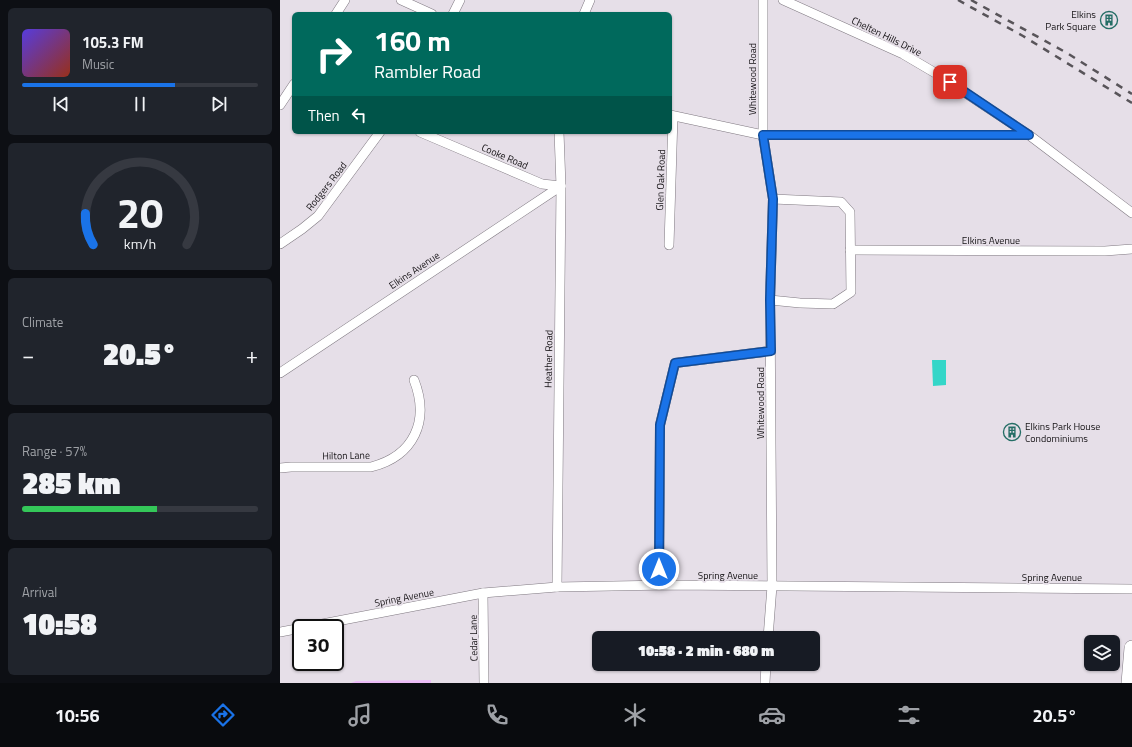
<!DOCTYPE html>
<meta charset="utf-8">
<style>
:root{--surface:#171b24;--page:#20242c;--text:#f1f3f6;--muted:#9ea1a6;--line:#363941;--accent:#1a73e8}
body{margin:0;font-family:"Titillium Web",sans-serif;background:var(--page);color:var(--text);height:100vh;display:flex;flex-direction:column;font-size:15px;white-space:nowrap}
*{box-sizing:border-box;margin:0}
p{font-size:13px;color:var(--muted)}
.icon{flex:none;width:22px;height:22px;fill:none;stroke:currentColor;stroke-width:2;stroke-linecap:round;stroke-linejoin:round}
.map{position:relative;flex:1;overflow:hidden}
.details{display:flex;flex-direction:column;gap:8px;padding:8px;background:#0d0f14;width:280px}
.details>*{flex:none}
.banner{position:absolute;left:12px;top:12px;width:380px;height:122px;border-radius:6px;box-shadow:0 1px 3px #0004;background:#00695c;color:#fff;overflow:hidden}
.controls{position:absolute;left:804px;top:635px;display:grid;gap:8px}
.controls a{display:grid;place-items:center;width:36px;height:36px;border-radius:6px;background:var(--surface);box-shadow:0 1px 3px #0004;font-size:20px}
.speed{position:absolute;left:12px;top:619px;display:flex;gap:8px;font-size:20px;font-weight:700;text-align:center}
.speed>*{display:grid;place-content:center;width:52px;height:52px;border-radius:50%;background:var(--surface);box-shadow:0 1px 3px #0004;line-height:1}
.speed .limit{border:2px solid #111;border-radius:6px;background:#fff;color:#111}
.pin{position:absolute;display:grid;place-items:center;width:34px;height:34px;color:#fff;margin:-17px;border-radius:8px;box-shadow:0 2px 6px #0006}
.me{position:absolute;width:44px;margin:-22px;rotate:0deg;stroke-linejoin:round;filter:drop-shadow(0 0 3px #0008)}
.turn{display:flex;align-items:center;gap:14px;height:84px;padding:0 16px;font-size:18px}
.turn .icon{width:52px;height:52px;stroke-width:2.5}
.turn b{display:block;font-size:28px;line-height:34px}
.then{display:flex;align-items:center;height:38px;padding:0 16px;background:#0003;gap:8px;font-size:15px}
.big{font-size:30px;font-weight:800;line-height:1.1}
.details .widget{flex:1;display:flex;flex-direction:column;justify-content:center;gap:6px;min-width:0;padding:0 14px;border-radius:6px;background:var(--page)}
.details .dial{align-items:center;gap:0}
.dial svg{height:104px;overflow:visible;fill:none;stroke:var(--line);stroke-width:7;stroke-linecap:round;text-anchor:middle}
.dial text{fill:var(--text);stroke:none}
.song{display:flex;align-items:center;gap:12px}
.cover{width:48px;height:48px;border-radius:6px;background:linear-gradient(135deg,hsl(250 70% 55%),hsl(10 70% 35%))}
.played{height:4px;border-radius:2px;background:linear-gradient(90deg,var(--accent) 65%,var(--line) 65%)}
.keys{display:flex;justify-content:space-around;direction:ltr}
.heat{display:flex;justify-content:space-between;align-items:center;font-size:22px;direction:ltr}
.charge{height:6px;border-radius:3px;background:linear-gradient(90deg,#34c759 57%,var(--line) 0)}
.trip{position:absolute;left:312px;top:631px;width:228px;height:40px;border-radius:6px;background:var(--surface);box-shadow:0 1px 3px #0004;font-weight:800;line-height:40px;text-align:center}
.dock{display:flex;height:64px;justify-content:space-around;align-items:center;background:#090b0e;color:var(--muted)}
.dock .icon{width:28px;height:28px}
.dock .on{color:var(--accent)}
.dock b{font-size:18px;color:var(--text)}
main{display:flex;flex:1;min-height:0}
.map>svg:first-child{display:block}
.green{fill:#ecbdf7}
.water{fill:#34d6c8}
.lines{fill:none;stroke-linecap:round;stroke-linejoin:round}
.minor-casing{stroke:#7f7880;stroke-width:10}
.trunk-casing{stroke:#7f7880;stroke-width:16}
.minor{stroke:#fff;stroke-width:9}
.trunk{stroke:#fff;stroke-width:15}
.rail{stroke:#585459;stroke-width:2.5;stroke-dasharray:7 7;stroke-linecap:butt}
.route-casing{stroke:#114b97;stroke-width:10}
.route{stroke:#1a73e8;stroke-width:7}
.labels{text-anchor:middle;stroke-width:3.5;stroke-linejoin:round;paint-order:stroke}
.poi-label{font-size:10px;fill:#151215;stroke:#e6dfe8;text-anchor:end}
.street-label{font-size:10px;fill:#151215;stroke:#e6dfe8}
</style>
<main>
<section class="details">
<div class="widget">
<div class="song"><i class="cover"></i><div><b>105.3 FM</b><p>Music</p></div></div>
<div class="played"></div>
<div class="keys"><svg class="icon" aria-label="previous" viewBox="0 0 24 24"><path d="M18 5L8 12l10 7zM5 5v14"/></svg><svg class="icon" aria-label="pause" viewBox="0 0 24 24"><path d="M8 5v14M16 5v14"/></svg><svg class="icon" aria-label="next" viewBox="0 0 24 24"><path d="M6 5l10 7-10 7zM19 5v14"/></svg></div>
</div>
<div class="widget dial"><svg viewBox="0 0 100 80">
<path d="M14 69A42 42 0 1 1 86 69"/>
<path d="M14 69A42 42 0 0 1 8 45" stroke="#1a73e8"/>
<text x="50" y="56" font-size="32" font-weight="700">20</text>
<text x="50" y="72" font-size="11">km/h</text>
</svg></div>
<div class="widget"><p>Climate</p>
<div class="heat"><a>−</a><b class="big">20.5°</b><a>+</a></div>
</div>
<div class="widget"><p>Range · 57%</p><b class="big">285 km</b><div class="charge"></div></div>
<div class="widget"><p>Arrival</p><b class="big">10:58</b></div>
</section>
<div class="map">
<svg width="852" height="683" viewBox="0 0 852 683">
<rect width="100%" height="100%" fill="#e6dfe8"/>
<polygon class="green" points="151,680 151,683 71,683 76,681"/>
<polygon class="water" points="652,360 666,360 666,385 653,386"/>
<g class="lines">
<g class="minor-casing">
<g id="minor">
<polyline points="121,0 152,14"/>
<polyline points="483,0 483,135 493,199 490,300 492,586 488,638"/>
<polyline points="503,0 623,54 657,74 749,135 852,213"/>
<polyline points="56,14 65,0"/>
<polyline points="173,14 180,0"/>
<polyline points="304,14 310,0"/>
<polyline points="0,105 14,84"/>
<polyline points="390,115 483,135 749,135"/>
<polyline points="140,132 262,184 281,186"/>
<polyline points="0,244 22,229 38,216 100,132"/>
<polyline points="389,245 393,116"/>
<polyline points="570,250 825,251 852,249"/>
<polyline points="490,300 520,303 553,304 571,292 570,212 561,202 493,199"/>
<polyline points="0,373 281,186"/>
<path d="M0,468L11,467H91C134,456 150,421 134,380"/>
<polyline points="379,585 380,425 395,363 491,351"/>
<polyline points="277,587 281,186 279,132"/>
<polyline points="203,593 204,683"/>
<polyline points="0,632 203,593 277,587 388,585 852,589"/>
<polyline points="485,683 486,664"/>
</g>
</g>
<g class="trunk-casing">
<polyline id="trunk" points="849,683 852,648"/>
</g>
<use href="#minor" class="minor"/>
<use href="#trunk" class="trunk"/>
<g class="rail">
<polyline points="678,0 743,36 852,103"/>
<polyline points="691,0 787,53 852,94"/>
</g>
</g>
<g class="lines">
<g class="route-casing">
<polyline id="route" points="379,569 380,425 395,363 491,351 490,300 493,199 483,135 749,135 670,82"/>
</g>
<use href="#route" class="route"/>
</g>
<defs>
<g id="building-ring" transform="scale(0.9)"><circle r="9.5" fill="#e6dfe8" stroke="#256e66" stroke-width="1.5"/><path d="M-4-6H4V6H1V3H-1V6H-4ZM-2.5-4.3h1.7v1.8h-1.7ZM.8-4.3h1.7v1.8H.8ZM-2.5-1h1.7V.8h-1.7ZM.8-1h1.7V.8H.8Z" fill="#256e66"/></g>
</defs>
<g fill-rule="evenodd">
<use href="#building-ring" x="829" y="20"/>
<use href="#building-ring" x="732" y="432"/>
</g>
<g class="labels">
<g class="poi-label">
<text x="816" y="18">Elkins<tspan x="816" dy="12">Park Square</tspan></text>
<text x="745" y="430" text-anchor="start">Elkins Park House<tspan x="745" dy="12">Condominiums</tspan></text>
</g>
<g class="street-label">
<text transform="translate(607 36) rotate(26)" y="4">Chelten Hills Drive</text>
<text transform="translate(472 79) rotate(-90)" y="4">Whitewood Road</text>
<text transform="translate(225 156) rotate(23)" y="4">Cooke Road</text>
<text transform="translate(380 180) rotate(-88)" y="4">Glen Oak Road</text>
<text transform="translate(46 186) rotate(-52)" y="4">Rodgers Road</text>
<text x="711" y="244">Elkins Avenue</text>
<text transform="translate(134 270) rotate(-34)" y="4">Elkins Avenue</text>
<text transform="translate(268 359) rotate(-89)" y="4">Heather Road</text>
<text transform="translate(480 403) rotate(-90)" y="4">Whitewood Road</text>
<text transform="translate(66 455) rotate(-1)" y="4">Hilton Lane</text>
<text x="448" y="579">Spring Avenue</text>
<text x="772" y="581">Spring Avenue</text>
<text transform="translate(124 597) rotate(-11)" y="4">Spring Avenue</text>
<text transform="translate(193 638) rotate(-91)" y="4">Cedar Lane</text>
</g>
</g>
</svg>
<div class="controls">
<a><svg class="icon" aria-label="layers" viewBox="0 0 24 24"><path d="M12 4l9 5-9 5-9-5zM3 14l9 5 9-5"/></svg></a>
</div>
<div class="speed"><div class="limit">30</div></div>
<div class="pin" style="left:670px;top:82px;background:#d93025"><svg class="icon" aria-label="arrive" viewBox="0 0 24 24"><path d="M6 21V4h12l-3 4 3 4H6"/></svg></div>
<svg class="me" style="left:379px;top:569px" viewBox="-20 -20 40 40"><circle r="17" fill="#1a73e8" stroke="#fff" stroke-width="3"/><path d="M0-11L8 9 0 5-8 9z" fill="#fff"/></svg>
<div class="trip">10:58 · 2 min · 680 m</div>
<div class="banner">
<div class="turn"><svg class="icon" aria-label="right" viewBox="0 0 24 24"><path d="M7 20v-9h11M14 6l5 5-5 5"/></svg><div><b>160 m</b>Rambler Road</div></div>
<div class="then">Then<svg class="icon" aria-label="left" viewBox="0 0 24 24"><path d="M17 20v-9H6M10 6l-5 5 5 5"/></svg></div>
</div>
</div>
</main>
<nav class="dock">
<b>10:56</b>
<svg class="icon on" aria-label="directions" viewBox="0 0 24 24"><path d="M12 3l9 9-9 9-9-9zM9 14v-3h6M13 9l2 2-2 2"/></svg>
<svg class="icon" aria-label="music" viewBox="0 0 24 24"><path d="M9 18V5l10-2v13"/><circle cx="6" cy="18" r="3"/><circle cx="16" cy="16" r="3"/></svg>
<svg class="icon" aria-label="phone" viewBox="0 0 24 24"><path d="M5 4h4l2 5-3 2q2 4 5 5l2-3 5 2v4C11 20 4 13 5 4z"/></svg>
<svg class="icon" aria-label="climate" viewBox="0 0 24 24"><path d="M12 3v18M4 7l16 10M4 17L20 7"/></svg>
<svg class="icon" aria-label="car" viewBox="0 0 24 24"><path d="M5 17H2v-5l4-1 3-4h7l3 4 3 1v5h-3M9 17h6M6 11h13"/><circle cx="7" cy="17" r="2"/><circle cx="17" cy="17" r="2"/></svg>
<svg class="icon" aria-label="filters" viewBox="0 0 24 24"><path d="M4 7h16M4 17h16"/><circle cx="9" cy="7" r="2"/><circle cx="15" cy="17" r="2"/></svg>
<b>20.5°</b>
</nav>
